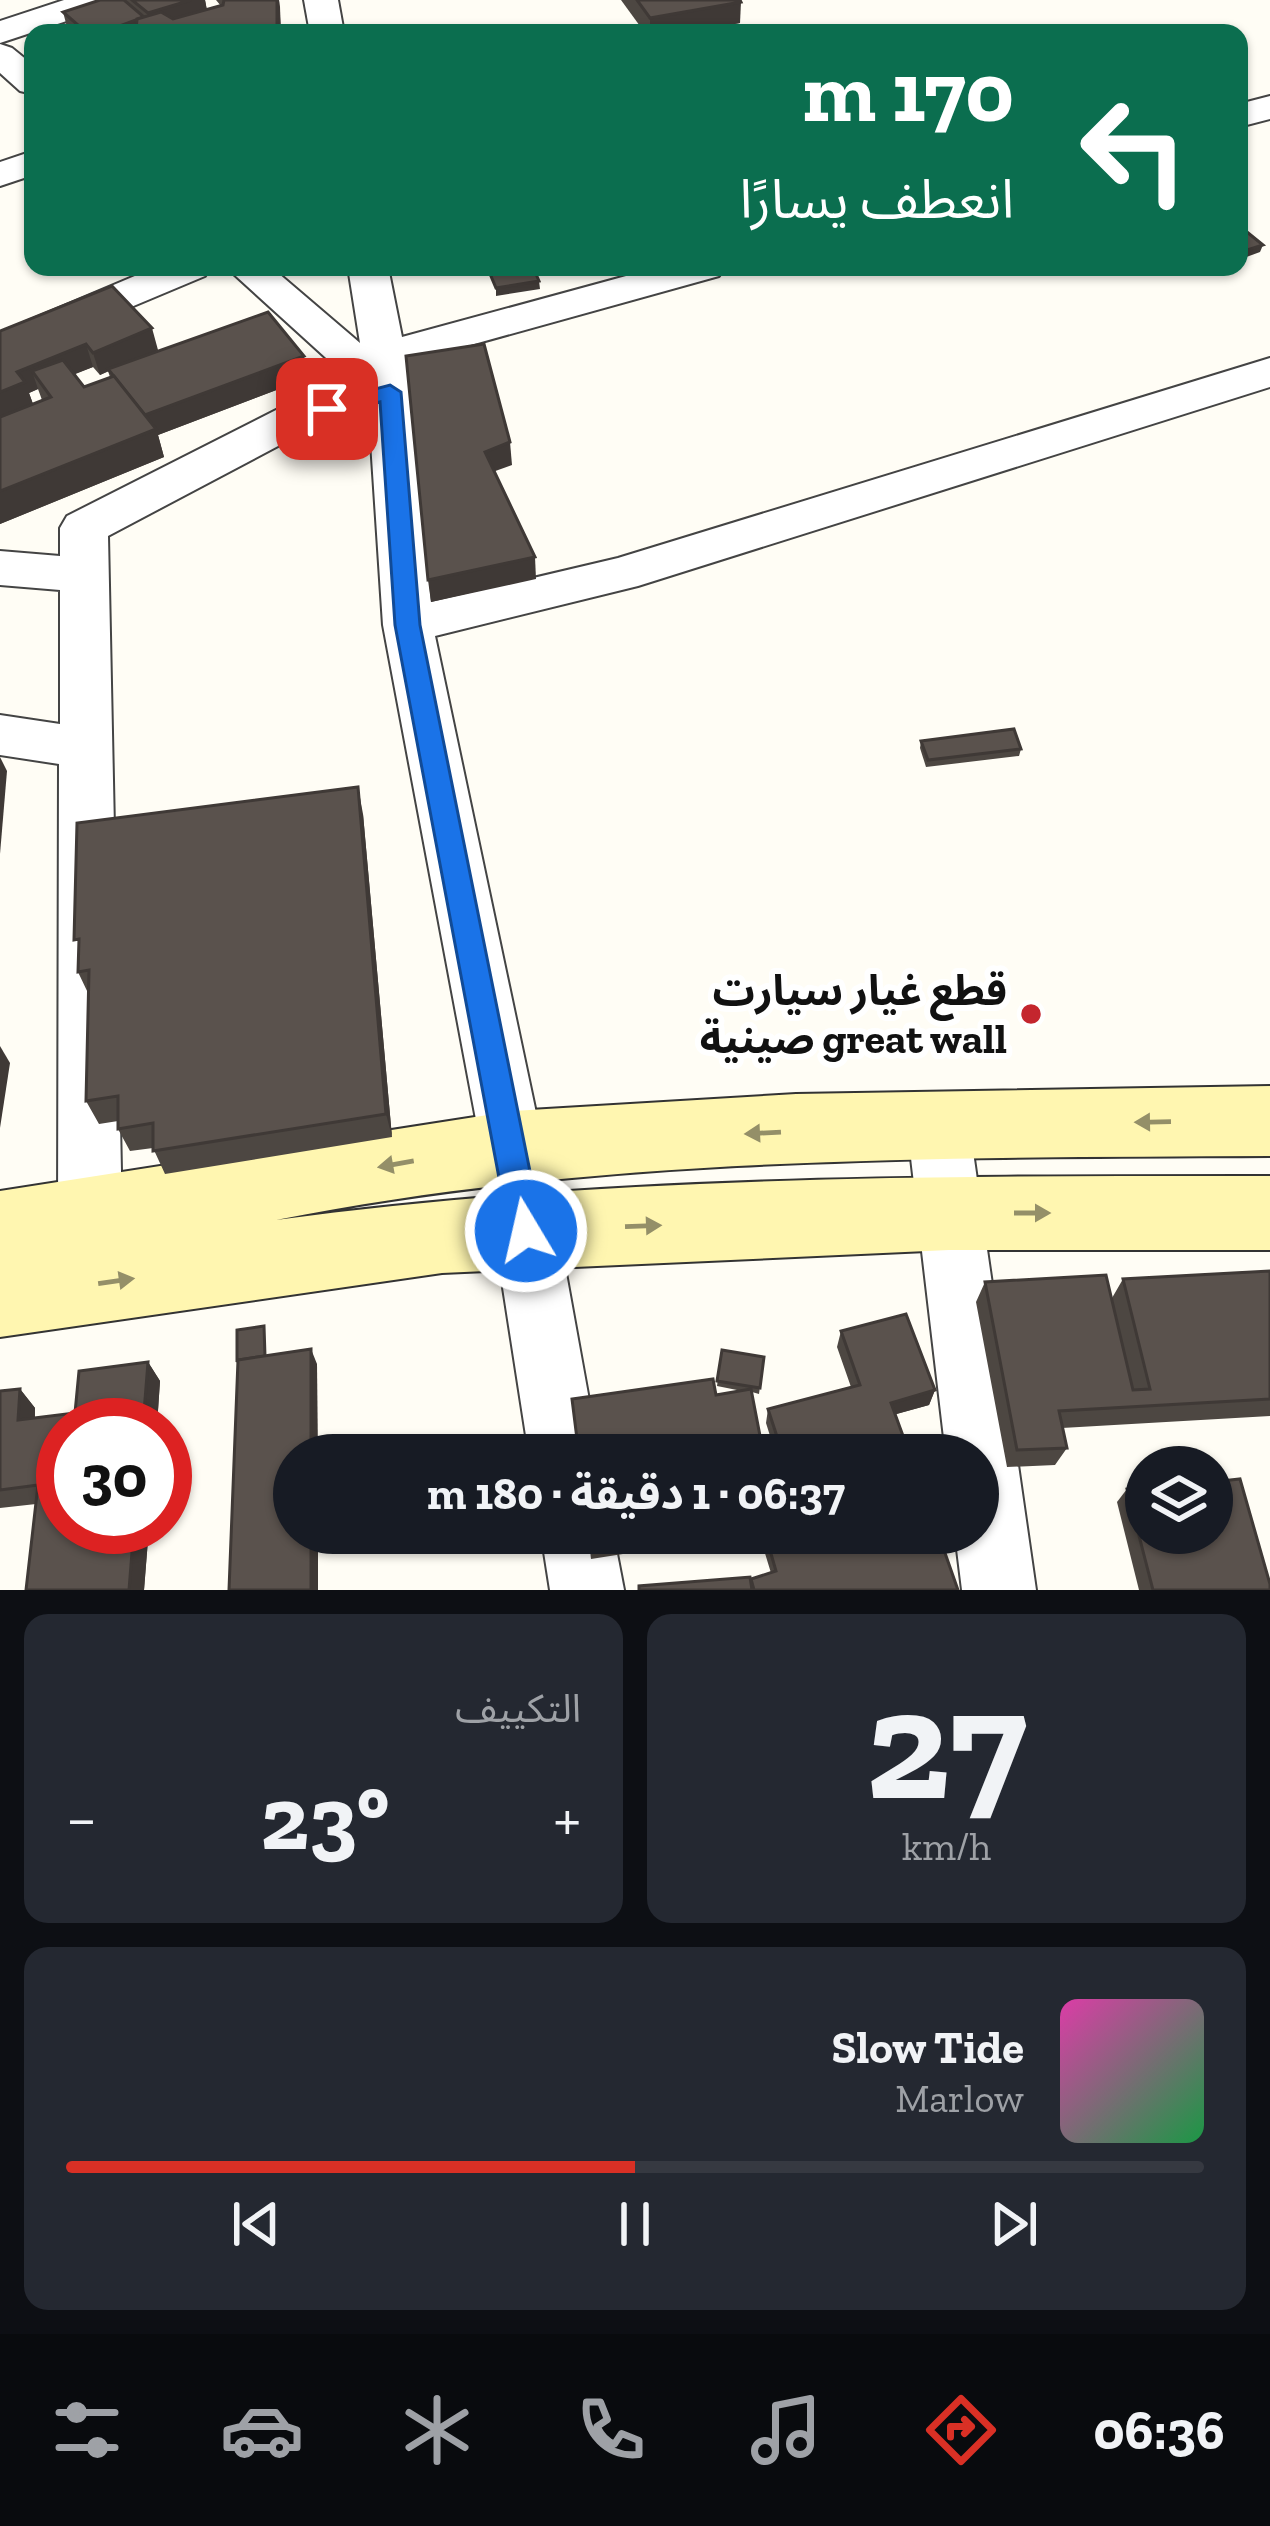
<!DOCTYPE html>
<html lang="ar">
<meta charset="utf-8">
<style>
:root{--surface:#171b24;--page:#242831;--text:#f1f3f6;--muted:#9ea1a6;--line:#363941;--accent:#d93025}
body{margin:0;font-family:"Zilla Slab","Noto Sans Arabic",serif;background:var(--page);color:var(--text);direction:rtl;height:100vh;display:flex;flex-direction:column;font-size:45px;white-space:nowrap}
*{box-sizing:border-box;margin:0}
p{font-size:39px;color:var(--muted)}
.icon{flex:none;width:66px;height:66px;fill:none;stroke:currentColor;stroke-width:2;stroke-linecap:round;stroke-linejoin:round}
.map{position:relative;height:1590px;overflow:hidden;direction:ltr}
.panel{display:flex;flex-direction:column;gap:24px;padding:24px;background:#0d0f14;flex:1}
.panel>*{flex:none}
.hud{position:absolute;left:24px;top:24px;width:1224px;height:252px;border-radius:24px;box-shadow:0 3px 9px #0004;direction:rtl;background:#0b6e4f;color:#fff;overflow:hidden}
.tools{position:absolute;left:1125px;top:1446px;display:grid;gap:24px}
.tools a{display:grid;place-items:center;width:108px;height:108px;border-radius:50%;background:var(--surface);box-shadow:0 3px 9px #0004;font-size:60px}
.speed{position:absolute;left:36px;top:1398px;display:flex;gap:24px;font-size:60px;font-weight:700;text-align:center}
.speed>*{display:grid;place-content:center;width:156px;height:156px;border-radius:50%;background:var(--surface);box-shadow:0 3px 9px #0004;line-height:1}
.speed .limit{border:18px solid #d22;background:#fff;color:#111}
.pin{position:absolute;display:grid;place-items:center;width:102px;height:102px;color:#fff;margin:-51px;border-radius:24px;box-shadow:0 6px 18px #0006}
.me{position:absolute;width:132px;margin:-66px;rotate:351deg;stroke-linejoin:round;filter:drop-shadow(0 0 9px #0008)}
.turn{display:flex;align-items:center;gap:42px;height:252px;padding:0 36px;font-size:54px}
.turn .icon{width:156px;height:156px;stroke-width:2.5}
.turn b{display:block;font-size:84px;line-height:102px}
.big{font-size:90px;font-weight:700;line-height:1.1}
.panel .widget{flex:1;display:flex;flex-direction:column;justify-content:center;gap:18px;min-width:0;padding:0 42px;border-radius:24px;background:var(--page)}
.panel .dial{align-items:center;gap:0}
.dial b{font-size:156px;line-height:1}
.song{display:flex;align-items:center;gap:36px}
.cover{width:144px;height:144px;border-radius:18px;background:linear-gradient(135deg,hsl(320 70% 55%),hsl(140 70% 35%))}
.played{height:12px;border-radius:6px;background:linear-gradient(90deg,var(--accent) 50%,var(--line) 50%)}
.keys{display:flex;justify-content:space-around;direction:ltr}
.heat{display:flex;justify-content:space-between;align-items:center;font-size:66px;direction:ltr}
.panel .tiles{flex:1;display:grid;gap:24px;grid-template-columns:1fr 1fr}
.widget:last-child{grid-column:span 2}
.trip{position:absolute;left:273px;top:1434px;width:726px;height:120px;border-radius:60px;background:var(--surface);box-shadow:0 3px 9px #0004;font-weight:700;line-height:120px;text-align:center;direction:rtl}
.dock{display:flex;height:192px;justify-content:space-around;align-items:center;background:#090b0e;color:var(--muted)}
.dock .icon{width:84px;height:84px}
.dock .selected{color:var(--accent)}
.dock b{font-size:54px;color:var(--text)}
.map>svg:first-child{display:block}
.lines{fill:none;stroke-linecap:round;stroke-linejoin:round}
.street-casing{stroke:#444;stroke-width:4}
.secondary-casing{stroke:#333;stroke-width:4}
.street{fill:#fff;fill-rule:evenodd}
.secondary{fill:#fff6b0;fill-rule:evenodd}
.wall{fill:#4d4742;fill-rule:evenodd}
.shaded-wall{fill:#3f3936}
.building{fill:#5a524d;stroke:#3f3936;stroke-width:3}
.oneway{fill:#948f68}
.route{fill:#1a73e8;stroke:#114b97;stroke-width:3}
.poi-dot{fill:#c4262e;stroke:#fff;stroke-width:4.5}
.labels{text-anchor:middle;stroke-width:12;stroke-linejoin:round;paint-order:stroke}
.poi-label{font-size:42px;font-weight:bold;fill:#111;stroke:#fff;text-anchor:end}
</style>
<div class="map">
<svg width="1270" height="1590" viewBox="0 0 1270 1590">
<rect width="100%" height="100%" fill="#fffdf5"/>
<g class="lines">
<g class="street-casing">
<g id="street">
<polygon points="64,0 114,0 109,7 0,43 0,21"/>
<polygon points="304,0 338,0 344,33 310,33"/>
<polygon points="0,44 12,48 33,65 33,94 20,91 0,73"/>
<polygon points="1270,96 1270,119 1239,127 1239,104"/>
<polygon points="33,151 33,175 0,186 0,162"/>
<polygon points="156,267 211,267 205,276 0,362 0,333"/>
<polygon points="226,267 271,267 360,343 348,267 388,267 402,337 659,267 725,267 719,276 406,363 431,602 618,558 1270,358 1270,387 638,586 435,636 543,1146 599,1455 529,1455 481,1146 383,625 369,412 312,428 108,536 122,1220 113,1242 90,1251 67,1242 58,1220 59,764 0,755 0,715 60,724 60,590 0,585 0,551 60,556 60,528 67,516 280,408 358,387"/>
<polygon points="938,1096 960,1104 969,1124 1036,1590 962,1590 955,1533 978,1533 978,1455 946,1455 907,1124 916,1104"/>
<polygon points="541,1533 613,1533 624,1590 550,1590"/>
</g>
</g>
<g class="secondary-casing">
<path id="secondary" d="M1270,1086V1156C938,1158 603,1155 276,1220C605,1175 939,1176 1270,1176V1250H949L442,1273L0,1337V1191L513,1111L796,1094Z"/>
</g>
<use href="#street" class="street"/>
<use href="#secondary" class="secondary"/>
</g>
<g class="wall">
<polygon points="100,0 205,0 207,10 221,6 216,0 279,0 281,33 74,33 67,27 63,12"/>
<polygon points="621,0 740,0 740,23 685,33 645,33"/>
<path d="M0,331L158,350L143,357L308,378L158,435L164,457L0,524ZM93,367L100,375L108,371L110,377L84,387L74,374ZM38,389L42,400L33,404L29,393Z"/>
<polygon points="921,741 1021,749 1019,756 926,767 920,748"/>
<polygon points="363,814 392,1137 165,1174 153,1148 130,1151 118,1129 118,1121 99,1124 86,1101 88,993 78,972"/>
<polygon points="1270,1271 1270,1416 1062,1428 1067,1448 1055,1465 1007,1467 976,1302 985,1282 1112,1298 1123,1279"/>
<polygon points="841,1331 935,1390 929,1405 896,1414 910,1455 776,1455 766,1423 768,1409 851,1387 837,1347"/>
<polygon points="722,1350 764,1357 759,1394 752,1392 761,1441 758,1454 579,1455 716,1395 742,1391 717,1386"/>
<polygon points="148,1362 160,1381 157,1425 63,1425 63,1527 149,1527 144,1590 26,1590 36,1504 0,1508 0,1391 20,1389 35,1408 35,1418 75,1413 79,1371"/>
<polygon points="1127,1489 1270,1590 1139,1590 1117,1502"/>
<polygon points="588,1533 745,1533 744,1535 591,1559"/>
<polygon points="761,1533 938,1533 958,1590 639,1590 751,1582 771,1573 760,1537"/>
</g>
<g class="shaded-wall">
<polygon points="191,0 205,0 207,11 151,28 148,13"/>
<polygon points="277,0 279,0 280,7 281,33 255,33"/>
<polygon points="741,2 740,23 685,33 650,33 650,18"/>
<polygon points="145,18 147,33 101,33"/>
<polygon points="1263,245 1260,252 1241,259 1244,251"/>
<polygon points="539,281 540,289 496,296 496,288"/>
<polygon points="152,328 158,350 100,375 93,353"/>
<polygon points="86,344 93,367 43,387 32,371 38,389 29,393 33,404 0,418 0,392 17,372"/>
<polygon points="304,356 308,378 158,435 164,457 0,524 0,491 143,416"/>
<polygon points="510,442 512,465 487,474 485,452"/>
<polygon points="535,557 536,579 431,602 428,580"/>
<polygon points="0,757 7,771 0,854"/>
<polygon points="358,787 363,814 392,1137 386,1114"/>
<polygon points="0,1046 10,1063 0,1128"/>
<polygon points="311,1349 317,1364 318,1455 311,1455"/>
<polygon points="148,1362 160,1381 157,1425 143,1425"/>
<polygon points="20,1389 35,1408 34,1438 18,1420"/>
<polygon points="935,1390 929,1405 886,1417 891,1403"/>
<polygon points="134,1527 149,1527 144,1590 129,1590"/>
<rect x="311" y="1533" width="7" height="57"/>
</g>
<g class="building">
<polygon points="100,0 124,0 144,17 101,33 87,33 63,12"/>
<polygon points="132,0 191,0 148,13"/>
<polygon points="224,0 277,0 277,27 255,33 124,33 136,30 137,19 161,12 173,19 223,5"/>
<polygon points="637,0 740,0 741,2 650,18"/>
<polygon points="1242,228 1263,245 1244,251 1239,248 1239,229"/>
<polygon points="498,267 533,267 539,281 496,288 488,269"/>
<polygon points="112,286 152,328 93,353 86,344 17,372 25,382 0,392 0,331"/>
<polygon points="268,312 304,356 145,415 108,369"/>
<polygon points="484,344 510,442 485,452 535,557 428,580 406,356"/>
<polygon points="63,360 84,387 114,376 156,429 0,491 0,417 51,397 32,371"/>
<polygon points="1014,729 1021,749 928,760 921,741"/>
<polygon points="358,787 386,1114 153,1151 153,1123 118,1129 118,1096 86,1101 89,970 78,972 79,939 74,940 77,823"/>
<polygon points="1270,1271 1270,1399 1059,1411 1067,1448 1017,1450 985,1282 1106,1275 1133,1390 1150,1389 1123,1279"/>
<polygon points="906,1314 935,1390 891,1403 910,1455 783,1455 768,1409 860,1385 841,1331"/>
<polygon points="264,1326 265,1356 238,1360 237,1362 237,1330"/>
<polygon points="311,1349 311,1455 294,1455 294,1533 311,1533 311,1590 229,1590 238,1360"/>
<polygon points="722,1350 764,1357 760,1388 717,1381"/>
<polygon points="148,1362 143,1425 63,1425 63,1527 134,1527 129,1590 26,1590 38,1485 0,1490 0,1391 20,1389 18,1420 75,1413 79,1371"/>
<polygon points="713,1379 716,1395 751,1389 761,1441 733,1444 735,1455 579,1455 572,1399"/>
<polygon points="1240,1479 1270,1584 1270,1590 1153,1590 1127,1489 1146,1487 1146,1533 1212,1533 1212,1482"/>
<polygon points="589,1533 681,1533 590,1547"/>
<polygon points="765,1533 938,1533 958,1590 754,1590 751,1579 776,1571"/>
<polygon points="750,1577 752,1590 639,1590 639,1586"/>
</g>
<defs><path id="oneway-solid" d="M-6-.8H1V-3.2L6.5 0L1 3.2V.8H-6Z" transform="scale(3)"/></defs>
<g class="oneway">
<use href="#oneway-solid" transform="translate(1153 1122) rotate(179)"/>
<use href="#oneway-solid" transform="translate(763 1133) rotate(177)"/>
<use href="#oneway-solid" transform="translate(396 1164) rotate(170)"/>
<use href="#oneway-solid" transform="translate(1032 1213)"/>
<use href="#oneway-solid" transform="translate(643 1226) rotate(-2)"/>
<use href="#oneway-solid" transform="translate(116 1281) rotate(-8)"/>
</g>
<polygon class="route" points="390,385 401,392 420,625 542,1231 537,1242 526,1246 514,1242 509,1231 395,625 380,402 327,416 316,409 319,404"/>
<circle class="poi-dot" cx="1031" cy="1014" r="12"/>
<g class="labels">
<g class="poi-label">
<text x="1007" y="1005">قطع غيار سيارت<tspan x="1007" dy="48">صينية great wall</tspan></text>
</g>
</g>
</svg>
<div class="tools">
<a><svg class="icon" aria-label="layers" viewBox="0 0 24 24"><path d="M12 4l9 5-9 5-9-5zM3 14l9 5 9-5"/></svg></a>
</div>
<div class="speed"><div class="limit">30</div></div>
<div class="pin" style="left:327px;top:409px;background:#d93025"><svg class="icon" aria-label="arrive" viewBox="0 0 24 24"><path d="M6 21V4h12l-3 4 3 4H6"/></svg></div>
<svg class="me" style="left:526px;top:1231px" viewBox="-20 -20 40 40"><circle r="17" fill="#1a73e8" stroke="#fff" stroke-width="3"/><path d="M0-11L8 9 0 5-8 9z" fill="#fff"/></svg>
<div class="trip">06:37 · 1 دقيقة · 180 m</div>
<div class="hud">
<div class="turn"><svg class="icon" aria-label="left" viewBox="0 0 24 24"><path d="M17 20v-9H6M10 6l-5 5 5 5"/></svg><div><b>170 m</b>انعطف يسارًا</div></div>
</div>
</div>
<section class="panel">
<div class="tiles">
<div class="widget dial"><b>27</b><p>km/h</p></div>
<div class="widget"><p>التكييف</p>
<div class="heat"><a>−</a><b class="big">23°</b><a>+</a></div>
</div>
<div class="widget">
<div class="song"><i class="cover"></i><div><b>Slow Tide</b><p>Marlow</p></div></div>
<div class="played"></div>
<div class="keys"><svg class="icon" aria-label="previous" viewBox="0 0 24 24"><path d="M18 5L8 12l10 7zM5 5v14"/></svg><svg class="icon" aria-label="pause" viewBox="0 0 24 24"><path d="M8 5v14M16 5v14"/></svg><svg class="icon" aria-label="next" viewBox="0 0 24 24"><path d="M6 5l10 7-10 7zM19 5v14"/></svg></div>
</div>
</div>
</section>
<nav class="dock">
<b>06:36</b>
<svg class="icon selected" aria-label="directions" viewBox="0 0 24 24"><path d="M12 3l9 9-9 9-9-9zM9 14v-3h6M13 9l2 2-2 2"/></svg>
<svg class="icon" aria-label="music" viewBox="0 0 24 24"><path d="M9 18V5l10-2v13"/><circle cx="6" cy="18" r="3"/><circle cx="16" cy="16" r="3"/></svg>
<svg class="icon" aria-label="phone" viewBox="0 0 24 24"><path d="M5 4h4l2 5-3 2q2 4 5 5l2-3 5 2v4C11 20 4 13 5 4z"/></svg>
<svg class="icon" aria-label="climate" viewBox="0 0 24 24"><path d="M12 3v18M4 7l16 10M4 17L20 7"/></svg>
<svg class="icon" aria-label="car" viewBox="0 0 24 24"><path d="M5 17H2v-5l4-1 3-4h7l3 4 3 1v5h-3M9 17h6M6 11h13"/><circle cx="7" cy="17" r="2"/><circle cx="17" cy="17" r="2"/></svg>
<svg class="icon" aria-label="filters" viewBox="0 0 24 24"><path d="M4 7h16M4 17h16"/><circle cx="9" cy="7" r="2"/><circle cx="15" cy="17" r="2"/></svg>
</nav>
